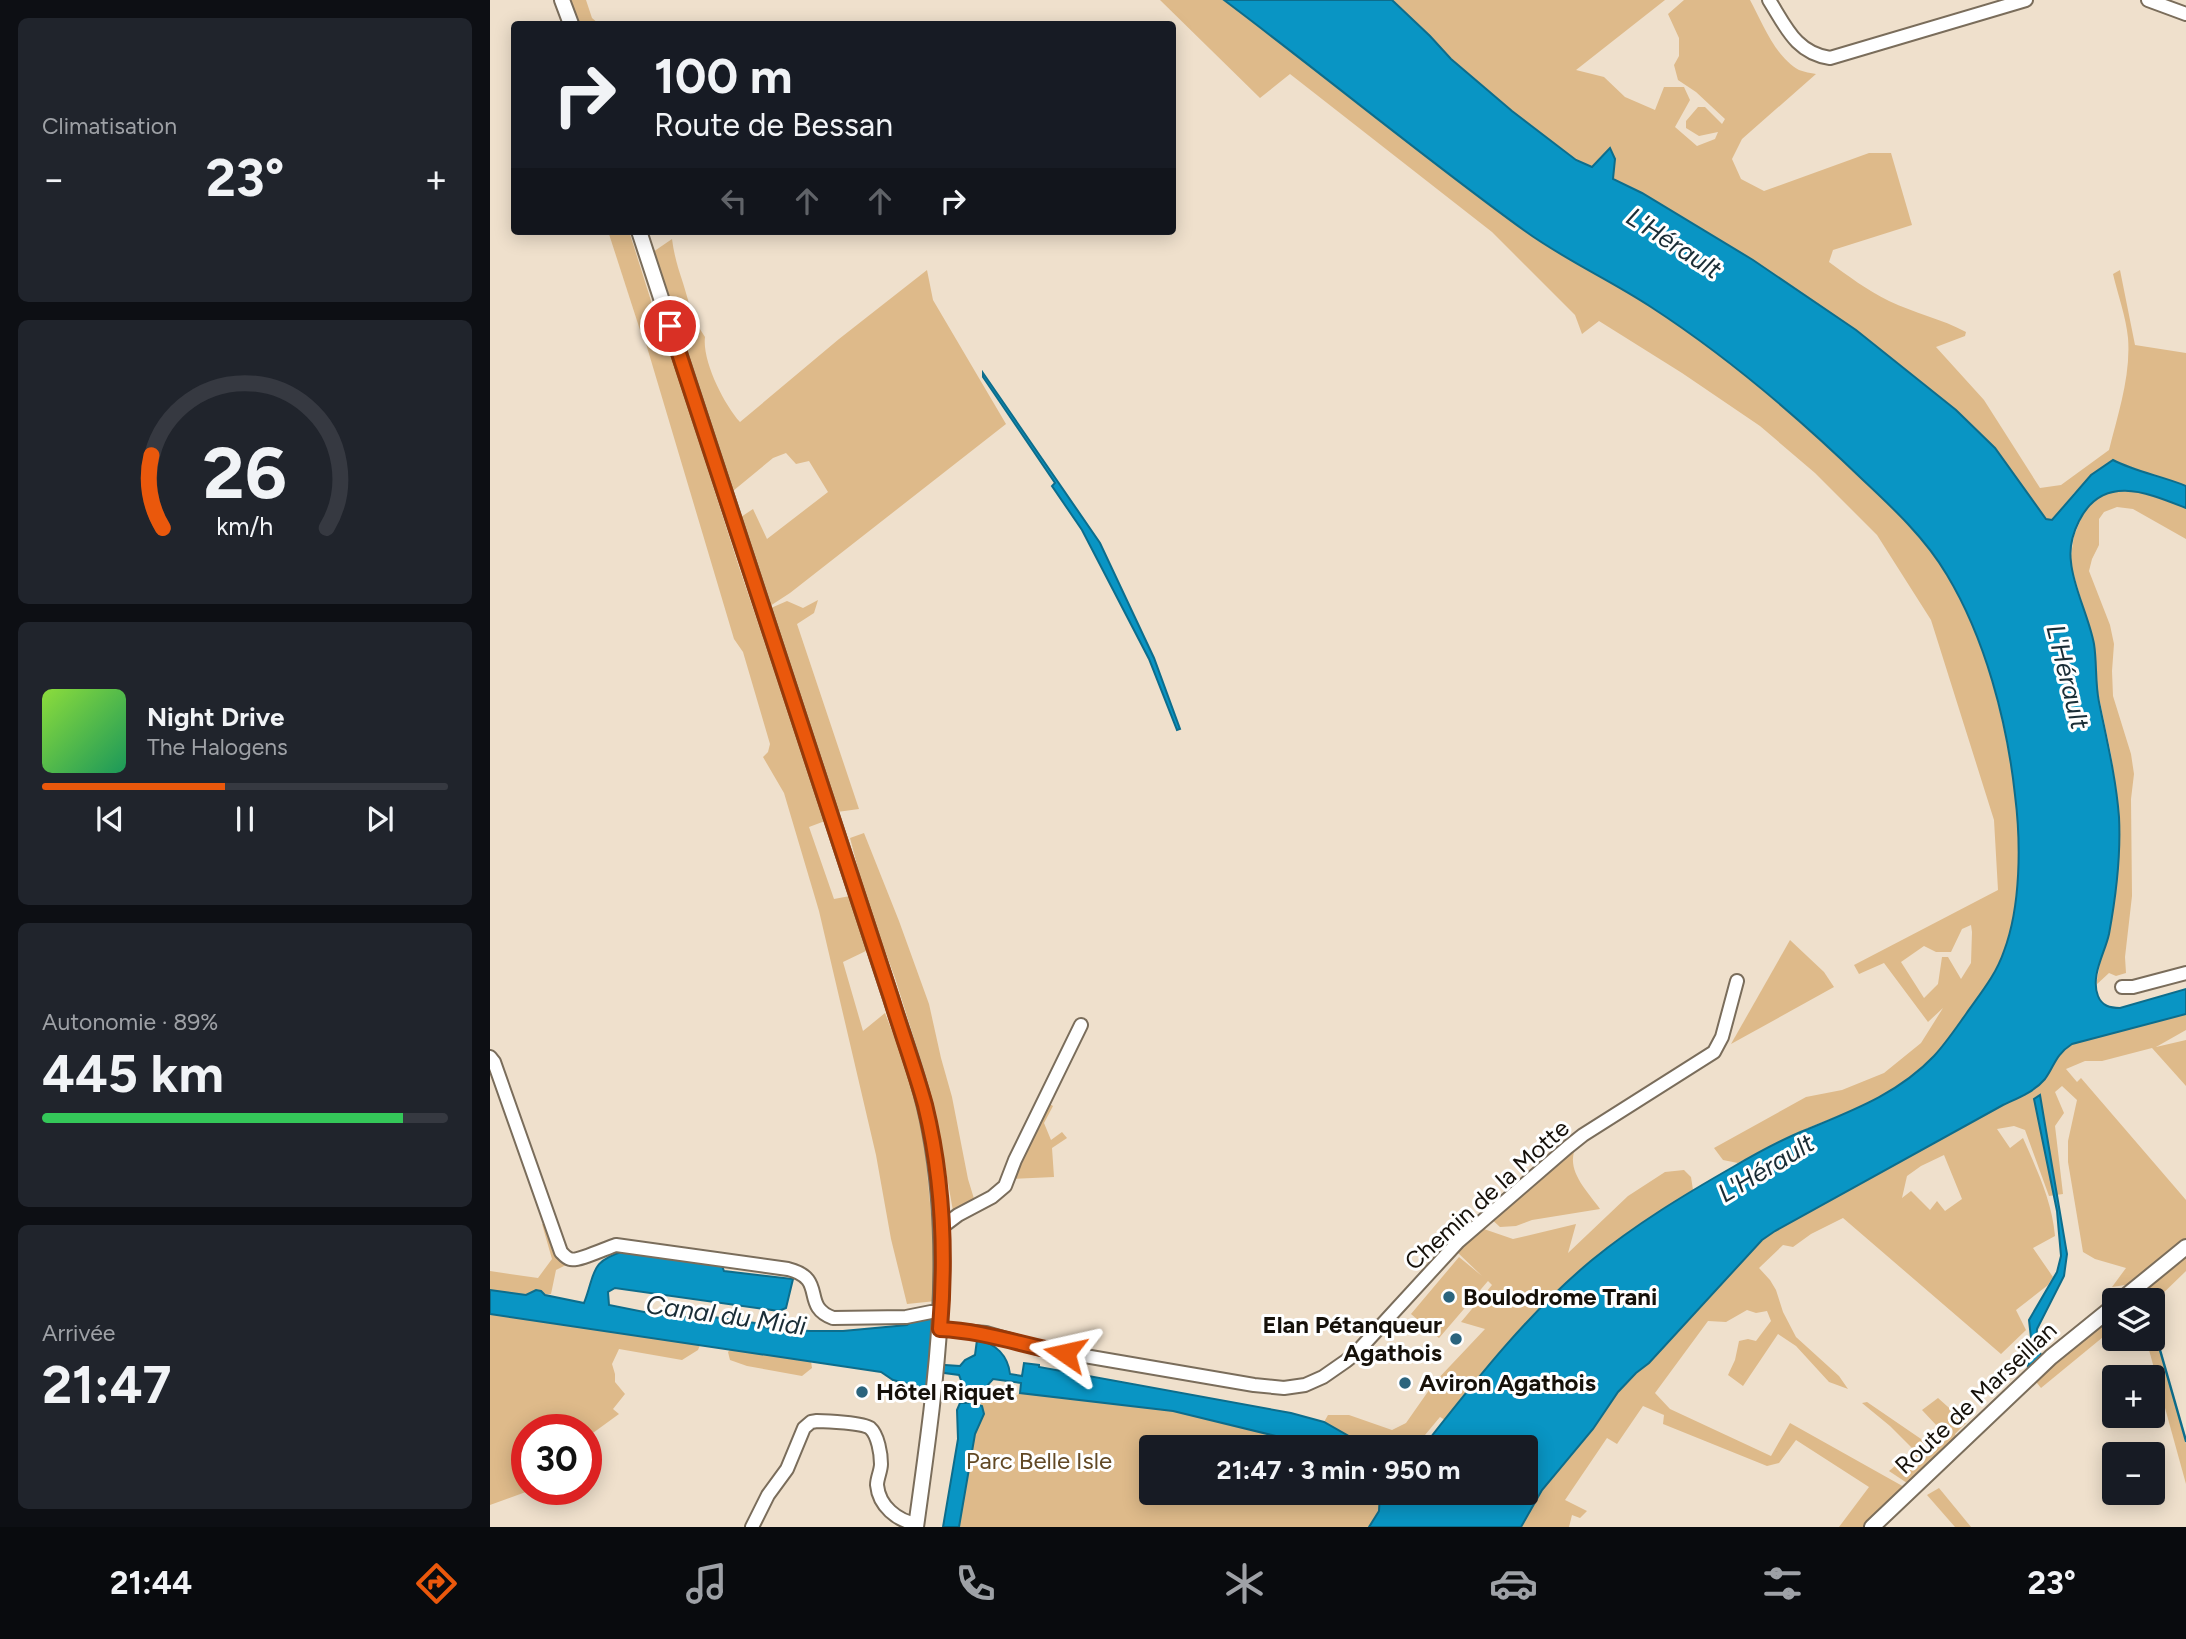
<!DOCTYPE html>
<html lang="fr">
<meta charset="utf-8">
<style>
:root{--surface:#171b24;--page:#20242c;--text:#f1f3f6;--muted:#9ea1a6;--line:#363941;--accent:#ea580c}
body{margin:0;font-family:Figtree,sans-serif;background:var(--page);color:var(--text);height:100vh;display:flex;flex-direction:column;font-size:26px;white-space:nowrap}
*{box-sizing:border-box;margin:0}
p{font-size:23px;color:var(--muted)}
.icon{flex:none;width:38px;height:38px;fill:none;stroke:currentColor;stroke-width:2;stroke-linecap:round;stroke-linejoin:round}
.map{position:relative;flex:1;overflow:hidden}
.drawer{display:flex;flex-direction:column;gap:18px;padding:18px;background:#0d0f14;width:490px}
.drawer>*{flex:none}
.guide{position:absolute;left:21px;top:21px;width:665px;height:214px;border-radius:7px;box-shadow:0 4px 18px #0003;background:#171b24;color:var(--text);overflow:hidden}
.tools{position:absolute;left:1612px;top:1288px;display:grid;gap:14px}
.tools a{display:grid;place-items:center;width:63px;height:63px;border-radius:7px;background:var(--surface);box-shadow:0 4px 18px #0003;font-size:35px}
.speed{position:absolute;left:21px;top:1414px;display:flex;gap:14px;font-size:35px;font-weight:700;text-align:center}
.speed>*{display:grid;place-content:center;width:91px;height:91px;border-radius:50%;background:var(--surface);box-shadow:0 4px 18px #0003;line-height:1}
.speed .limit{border:10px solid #d22;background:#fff;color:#111}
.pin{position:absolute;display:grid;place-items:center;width:60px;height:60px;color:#fff;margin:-30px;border:4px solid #fff;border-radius:50%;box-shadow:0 2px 7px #0007}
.me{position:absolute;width:77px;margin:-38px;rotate:281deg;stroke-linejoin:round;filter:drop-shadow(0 0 5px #0008)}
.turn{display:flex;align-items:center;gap:24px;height:147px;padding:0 28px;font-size:32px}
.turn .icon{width:91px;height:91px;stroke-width:2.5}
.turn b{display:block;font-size:49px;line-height:60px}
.lanes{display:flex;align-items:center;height:66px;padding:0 28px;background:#0003;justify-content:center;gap:35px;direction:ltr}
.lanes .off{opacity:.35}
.big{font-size:52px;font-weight:700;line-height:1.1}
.drawer .widget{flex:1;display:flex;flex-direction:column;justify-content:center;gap:10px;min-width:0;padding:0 24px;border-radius:10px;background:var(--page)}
.drawer .dial{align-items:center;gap:0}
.dial svg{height:182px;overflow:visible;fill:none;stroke:var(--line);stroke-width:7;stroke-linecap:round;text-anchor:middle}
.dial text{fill:var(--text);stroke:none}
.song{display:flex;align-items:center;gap:21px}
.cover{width:84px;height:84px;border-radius:10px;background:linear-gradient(135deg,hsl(90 70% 55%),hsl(150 70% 35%))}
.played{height:7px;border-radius:4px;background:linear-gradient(90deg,var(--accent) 45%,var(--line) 45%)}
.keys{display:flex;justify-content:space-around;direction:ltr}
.heat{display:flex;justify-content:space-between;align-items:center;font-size:38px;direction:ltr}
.charge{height:10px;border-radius:5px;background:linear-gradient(90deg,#34c759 89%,var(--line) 0)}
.trip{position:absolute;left:649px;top:1435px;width:399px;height:70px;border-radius:7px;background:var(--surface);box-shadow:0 4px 18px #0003;font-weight:700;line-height:70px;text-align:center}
.menu{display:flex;height:112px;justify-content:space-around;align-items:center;background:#090b0e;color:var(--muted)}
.menu .icon{width:49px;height:49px}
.menu .active{color:var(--accent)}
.menu b{font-size:32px;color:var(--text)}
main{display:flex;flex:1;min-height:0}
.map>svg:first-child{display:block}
.green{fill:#deba8a;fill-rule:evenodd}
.water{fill:#0995c4;stroke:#0d6d8c;stroke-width:2}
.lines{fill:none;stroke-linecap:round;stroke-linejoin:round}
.stream{stroke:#0d6d8c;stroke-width:2.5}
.minor-casing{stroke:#7a6d5b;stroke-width:16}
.major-casing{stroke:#7a6d5b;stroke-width:18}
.minor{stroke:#fff;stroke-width:12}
.major{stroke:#fff;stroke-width:14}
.route-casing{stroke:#983908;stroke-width:18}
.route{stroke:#ea580c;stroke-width:12}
.poi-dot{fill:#2b647d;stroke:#fff;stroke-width:2.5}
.labels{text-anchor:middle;stroke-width:6;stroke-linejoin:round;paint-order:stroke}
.street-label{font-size:24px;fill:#16110a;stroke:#fff}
.poi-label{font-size:24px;font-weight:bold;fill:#16110a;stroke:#fff;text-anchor:start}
.park-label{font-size:24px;fill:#624925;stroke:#fff}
.water-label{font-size:26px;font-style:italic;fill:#1a2d36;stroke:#fff}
</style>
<main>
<section class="drawer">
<div class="widget"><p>Climatisation</p>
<div class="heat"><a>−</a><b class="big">23°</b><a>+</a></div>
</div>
<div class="widget dial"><svg viewBox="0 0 100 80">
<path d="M14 69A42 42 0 1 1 86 69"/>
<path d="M14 69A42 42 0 0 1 9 37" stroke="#ea580c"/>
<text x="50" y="56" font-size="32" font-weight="700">26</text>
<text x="50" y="72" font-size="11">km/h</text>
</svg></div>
<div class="widget">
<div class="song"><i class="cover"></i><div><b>Night Drive</b><p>The Halogens</p></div></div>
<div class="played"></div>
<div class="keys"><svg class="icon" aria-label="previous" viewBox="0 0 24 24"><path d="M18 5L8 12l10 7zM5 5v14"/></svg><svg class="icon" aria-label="pause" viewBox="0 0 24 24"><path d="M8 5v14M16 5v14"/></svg><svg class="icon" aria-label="next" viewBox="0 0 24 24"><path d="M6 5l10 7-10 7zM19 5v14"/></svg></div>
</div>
<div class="widget"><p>Autonomie · 89%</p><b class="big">445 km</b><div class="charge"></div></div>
<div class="widget"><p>Arrivée</p><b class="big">21:47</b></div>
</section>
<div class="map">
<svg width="1696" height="1527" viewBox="0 0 1696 1527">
<rect width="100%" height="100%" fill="#efe0cc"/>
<g class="green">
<polygon points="81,0 96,0 102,18 109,24 89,24"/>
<path d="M670,0H734C812,59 888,120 967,179C991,198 1015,217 1040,235C1077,260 1118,280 1156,303C1223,345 1281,396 1340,448C1380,485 1424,524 1454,570C1496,634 1519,735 1527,809C1531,851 1529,920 1511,958C1502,979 1489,996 1476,1015C1461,1035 1446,1056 1427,1072C1396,1100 1354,1113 1316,1129C1293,1139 1271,1151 1248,1163L1233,1160L1224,1148L1316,1097L1352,1090L1394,1073L1431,1043L1453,1008L1438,1022L1394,963L1369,974L1364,965L1508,890L1504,820L1441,620L1387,535L1325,473L1270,426L1192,373L1109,321L1092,334L1085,315L1002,232L800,74L770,98ZM1481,925L1482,932L1481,963L1471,979L1458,957H1452L1448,984L1434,998L1411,962L1434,946L1446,952H1461L1472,929Z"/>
<path d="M902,0H1175L1086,70L1114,77L1135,97L1165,110L1174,87H1194L1200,100L1185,127L1207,146L1225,139L1228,132L1209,136L1196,128V121L1208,107H1215L1232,124L1235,119L1206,92L1188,80L1184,65L1189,56V38L1178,14L1194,0H1260C1272,22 1285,57 1309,70C1314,72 1321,73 1326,74L1252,139L1242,159L1251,179L1274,191L1379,153H1401L1422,225L1343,250L1339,262C1358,276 1377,290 1399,301C1424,313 1452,319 1476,332L1475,336L1446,347L1494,400L1550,488L1571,485L1619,450C1628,414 1641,375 1638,338C1636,317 1628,295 1623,274L1630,270L1645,345L1696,353V486C1672,477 1646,472 1623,460L1584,493L1562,520L1556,519L1505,448L1466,410L1366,330L1263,260L1152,193L1122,179L1125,159L1120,149L1102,167L1086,160L1022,111L961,59L940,36Z"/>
<polygon points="118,231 139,231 168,323 150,330"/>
<path d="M182,239C184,255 188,268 193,283C199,303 203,320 215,337C212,361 234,404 250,422L349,339L437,270L443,300L516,424L300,593L280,606L251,517L263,509L277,539L338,492L319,461L306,464L296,453L283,458L243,491L163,252Z"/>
<polygon points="173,330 249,567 335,821 319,827 344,899 360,896 378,950 353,962 373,1031 395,1013 419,1075 434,1139 443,1235 446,1301 417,1304 401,1239 386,1155 329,911 294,793 273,757 278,752 280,744 253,652 244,639 154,337"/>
<path d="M1627,490C1652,490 1673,499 1696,508V539L1643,509L1627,507L1614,512L1609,519V545L1602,559L1599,571L1620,625L1624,644L1622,671L1623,696L1641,754L1644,774L1641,799L1642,896L1635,957L1636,973L1626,976L1619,973L1606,985L1627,874L1628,801L1621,754L1606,683L1603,640L1580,562L1584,536L1594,511L1605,500L1615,494Z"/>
<polygon points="328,600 324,613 307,624 369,809 347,812 281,608 297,601 313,608"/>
<polygon points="374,833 409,921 439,1004 451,1058 462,1097 478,1179 485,1202 463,1211 446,1115 437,1080 405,978 375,896 360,838"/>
<polygon points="1300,940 1334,972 1344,987 1241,1044"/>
<path d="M1696,1014V1030L1666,1047L1696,1040V1086L1662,1048L1612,1061H1595L1576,1069L1587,1082L1591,1078L1696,1200V1271L1663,1303L1662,1300H1636L1630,1296L1635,1285L1622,1287L1636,1268L1605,1259L1593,1252L1578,1162V1141L1587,1100L1572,1086L1565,1092L1574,1113L1565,1126L1573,1194L1559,1196L1535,1130L1524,1126L1507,1129L1520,1148L1533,1138C1547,1170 1562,1201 1565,1236L1543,1248L1563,1277L1558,1285L1526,1310L1536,1330L1511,1354L1353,1218L1321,1234L1303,1247L1293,1245L1269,1268L1280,1280L1286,1290L1293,1312L1306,1337L1349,1376L1358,1389L1339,1382L1306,1346L1288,1334L1253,1386L1238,1375L1245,1360L1249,1341L1258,1339L1266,1341L1281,1321L1277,1311L1266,1313L1257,1310L1236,1322L1218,1321L1165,1393L1180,1409L1281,1456L1300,1423L1416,1488L1374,1527H1349L1379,1487L1306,1440L1289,1463L1277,1466L1173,1424L1174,1415L1153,1406L1127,1444L1117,1438L1075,1500L1097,1511L1090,1518L1082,1515L1079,1527H1031L1052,1490L1103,1429L1128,1392L1146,1373L1159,1363L1272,1240L1285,1231L1513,1105C1528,1098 1544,1092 1555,1079C1565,1065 1565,1055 1582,1044ZM1454,1155L1472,1199L1455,1211L1447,1201L1440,1210L1421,1191L1412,1198L1417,1176L1431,1166Z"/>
<polygon points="558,1103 563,1106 554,1123 561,1140 572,1132 577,1138 562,1148 564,1177 523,1179 530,1160"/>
<path d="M1084,1152C1078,1173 1098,1192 1110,1209L1042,1220L1026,1226L1010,1227L999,1217L1056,1171Z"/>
<path d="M1194,1170L1201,1177L1203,1190C1168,1212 1133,1234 1101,1261C1045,1308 1000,1364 955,1420L950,1417L925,1447H878L834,1422L838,1415H859L902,1430L916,1423L944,1383L995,1329L971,1322L1002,1285L998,1281L949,1338L921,1314L969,1257L992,1276L966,1251L988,1227L1023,1239L1086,1224L1078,1253L1138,1196L1175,1172Z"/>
<polygon points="52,1224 62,1227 78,1259 76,1265 66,1270 61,1294 36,1295 0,1290 0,1271 48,1278 62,1259"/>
<polygon points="1624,1312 1624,1328 1551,1388 1543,1378"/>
<polygon points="0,1314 210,1345 208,1350 192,1360 129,1349 122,1364 125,1374 125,1382 135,1394 123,1409 129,1414 96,1438 96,1430 37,1430 37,1489 44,1489 0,1505"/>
<polygon points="1670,1348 1696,1444 1696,1484 1659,1350"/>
<polygon points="241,1349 321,1361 322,1368 312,1376 257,1366 240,1360 238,1352"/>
<polygon points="530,1393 683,1411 802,1440 824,1447 662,1447 662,1493 890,1493 889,1511 879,1527 469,1527 485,1434 494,1414 491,1405 491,1399 519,1401"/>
<polygon points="1448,1398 1476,1423 1465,1434 1468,1439 1417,1483 1399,1471 1424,1450 1400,1426 1372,1403 1377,1402 1434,1441 1448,1427 1432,1410"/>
<polygon points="1449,1488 1481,1527 1465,1527 1437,1495"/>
</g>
<g class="water">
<path d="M734,0H902L940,36L961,59L1022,111L1086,160L1102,167L1120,148L1125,159L1123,179L1152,193L1263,260L1366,330L1466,410L1505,448L1556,519L1562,520L1601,475L1623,460C1646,472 1672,476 1696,486V508C1658,493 1613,473 1589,521C1583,533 1579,548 1581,562C1583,587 1599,617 1604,644C1607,663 1605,683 1609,702C1617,741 1626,778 1629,817C1631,856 1626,896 1619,934C1615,953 1600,976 1608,996C1612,1006 1620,1008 1630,1008L1696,989V1014L1582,1044C1565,1055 1565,1065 1555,1079C1544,1092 1528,1098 1513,1105L1285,1231L1272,1240L1159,1363L1146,1373L1128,1392L1103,1429L1052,1490L1031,1527H879L889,1511L890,1493H1036V1447H933C985,1381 1037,1314 1102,1260C1146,1224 1194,1195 1243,1167C1267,1153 1292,1139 1318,1129C1364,1110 1409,1093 1444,1056C1456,1043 1466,1028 1476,1014C1490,994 1506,975 1514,951C1531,906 1531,842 1525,795C1517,721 1495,638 1457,575C1436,539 1403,508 1373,480C1307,416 1238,357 1161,307C1120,280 1075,260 1035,231C933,157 835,76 734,0Z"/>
<polygon points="493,373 610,543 664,658 690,729 687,730 659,659 592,530 562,486 565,483 493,377"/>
<polygon points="1550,1095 1577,1254 1574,1276 1547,1329 1546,1344 1552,1357 1544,1364 1538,1366 1541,1338 1539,1320 1567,1272 1571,1256 1567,1211 1544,1099"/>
<path d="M134,1251L232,1266L234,1271L303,1279L296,1308L289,1311L125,1288L118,1292L119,1305L159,1313L201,1318L223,1317L265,1323L278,1328L320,1331H353L417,1325L427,1318L435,1316L443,1319L440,1364L470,1366L475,1360L485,1355L487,1340C506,1343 518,1356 520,1374L532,1376L534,1363L549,1365V1367L801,1413L834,1422L878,1447H824L802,1440L683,1411L530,1393L531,1383L503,1379L496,1387L487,1391L485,1404L492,1406L494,1414L485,1434L469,1527H453L468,1439L467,1410L470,1403H478L479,1389L472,1383L469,1375L439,1371L437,1389L403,1380L391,1372L0,1314V1290L36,1295L46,1290L51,1291L55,1295L94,1303C106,1272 99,1262 134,1251Z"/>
</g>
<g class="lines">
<polyline class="stream" points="1662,1322 1696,1441"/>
<g class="minor-casing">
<g id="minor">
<path d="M1279,0C1296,27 1306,53 1340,58L1536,0"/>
<polyline points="1658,0 1696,14"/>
<polyline points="1632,987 1643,987 1696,973"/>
<path d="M0,1057L4,1062L71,1252C73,1254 76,1258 80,1259C87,1262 116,1248 126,1245L298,1269C338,1279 310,1306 343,1318L416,1317L441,1312H451"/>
<polyline points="452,1227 468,1215 502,1197 515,1186 525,1160 591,1025"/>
<polyline points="450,1329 496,1333 548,1348 764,1385 794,1388 815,1385 833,1377 856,1361 866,1353 968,1242 1078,1147 1093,1135 1224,1052 1232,1037 1247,981"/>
<path d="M262,1527L278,1495L297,1469L314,1428L321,1422L327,1421C337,1421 373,1423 380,1428C388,1435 391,1454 391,1464C391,1471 387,1478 387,1485C389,1506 407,1521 427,1524"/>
</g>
</g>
<g class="major-casing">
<g id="major">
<polyline points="72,0 81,24"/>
<path d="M149,231L401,998C415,1042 432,1086 440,1131C465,1263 444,1395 426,1527"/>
<polyline points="1631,1300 1696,1247"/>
<polyline points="1382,1527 1561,1357 1624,1306"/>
</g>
</g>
<use href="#minor" class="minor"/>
<use href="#major" class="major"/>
</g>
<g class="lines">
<g class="route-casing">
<path id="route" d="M180,326L401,998C412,1034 425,1069 435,1105C453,1178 456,1255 450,1329C495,1331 531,1345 575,1353"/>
</g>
<use href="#route" class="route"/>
</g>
<g class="poi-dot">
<circle cx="959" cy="1297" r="7"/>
<circle cx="966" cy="1339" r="7"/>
<circle cx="915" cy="1383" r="7"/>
<circle cx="372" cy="1392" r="7"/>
</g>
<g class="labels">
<g class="street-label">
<text transform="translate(997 1195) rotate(-42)" y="8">Chemin de la Motte</text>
<text transform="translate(1486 1398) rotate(-43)" y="8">Route de Marseillan</text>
</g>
<g class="poi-label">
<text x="973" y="1305">Boulodrome Trani</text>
<text x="952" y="1333" text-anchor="end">Elan Pétanqueur<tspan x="952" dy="28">Agathois</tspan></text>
<text x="929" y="1391">Aviron Agathois</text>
<text x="386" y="1400">Hôtel Riquet</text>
</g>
<g class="park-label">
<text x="549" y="1469">Parc Belle Isle</text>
</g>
<g class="water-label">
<text transform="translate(1184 243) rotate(33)" y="9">L'Hérault</text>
<text transform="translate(1578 677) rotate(76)" y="9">L'Hérault</text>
<text transform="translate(1276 1168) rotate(-31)" y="9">L'Hérault</text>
<text transform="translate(236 1315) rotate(8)" y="9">Canal du Midi</text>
</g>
</g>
</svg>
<div class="tools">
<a><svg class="icon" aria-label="layers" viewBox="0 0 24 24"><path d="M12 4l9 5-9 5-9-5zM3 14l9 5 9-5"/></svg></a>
<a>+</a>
<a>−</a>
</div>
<div class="speed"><div class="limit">30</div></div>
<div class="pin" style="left:180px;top:326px;background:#d93025"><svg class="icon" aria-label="arrive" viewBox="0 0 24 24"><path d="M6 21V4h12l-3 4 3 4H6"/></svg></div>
<svg class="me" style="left:575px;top:1353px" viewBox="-20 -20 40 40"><path d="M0-17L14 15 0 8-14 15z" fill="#ea580c" stroke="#fff" stroke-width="4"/></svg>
<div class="trip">21:47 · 3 min · 950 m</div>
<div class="guide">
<div class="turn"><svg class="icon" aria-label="right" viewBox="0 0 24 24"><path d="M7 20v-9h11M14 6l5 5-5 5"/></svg><div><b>100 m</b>Route de Bessan</div></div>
<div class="lanes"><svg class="icon off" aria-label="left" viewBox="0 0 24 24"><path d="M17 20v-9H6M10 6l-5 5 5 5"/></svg><svg class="icon off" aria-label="ahead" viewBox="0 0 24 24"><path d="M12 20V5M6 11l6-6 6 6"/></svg><svg class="icon off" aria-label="ahead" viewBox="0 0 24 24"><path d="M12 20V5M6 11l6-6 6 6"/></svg><svg class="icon" aria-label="right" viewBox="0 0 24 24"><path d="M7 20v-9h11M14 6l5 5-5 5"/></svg></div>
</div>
</div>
</main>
<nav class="menu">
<b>21:44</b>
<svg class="icon active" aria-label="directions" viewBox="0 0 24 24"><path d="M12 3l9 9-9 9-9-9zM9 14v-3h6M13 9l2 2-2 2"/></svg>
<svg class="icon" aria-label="music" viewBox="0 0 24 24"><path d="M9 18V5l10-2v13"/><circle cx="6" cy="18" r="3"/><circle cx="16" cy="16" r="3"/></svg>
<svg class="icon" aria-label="phone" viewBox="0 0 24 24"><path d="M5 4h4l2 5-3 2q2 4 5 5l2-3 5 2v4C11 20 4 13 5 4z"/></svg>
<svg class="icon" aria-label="climate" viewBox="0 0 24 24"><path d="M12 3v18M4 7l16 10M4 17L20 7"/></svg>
<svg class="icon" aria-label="car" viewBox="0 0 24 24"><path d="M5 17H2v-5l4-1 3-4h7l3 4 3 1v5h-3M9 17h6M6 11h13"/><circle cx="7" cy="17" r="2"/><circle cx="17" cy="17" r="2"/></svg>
<svg class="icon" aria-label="filters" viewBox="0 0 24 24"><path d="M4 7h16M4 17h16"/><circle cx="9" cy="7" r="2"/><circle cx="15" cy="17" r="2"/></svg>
<b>23°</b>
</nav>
